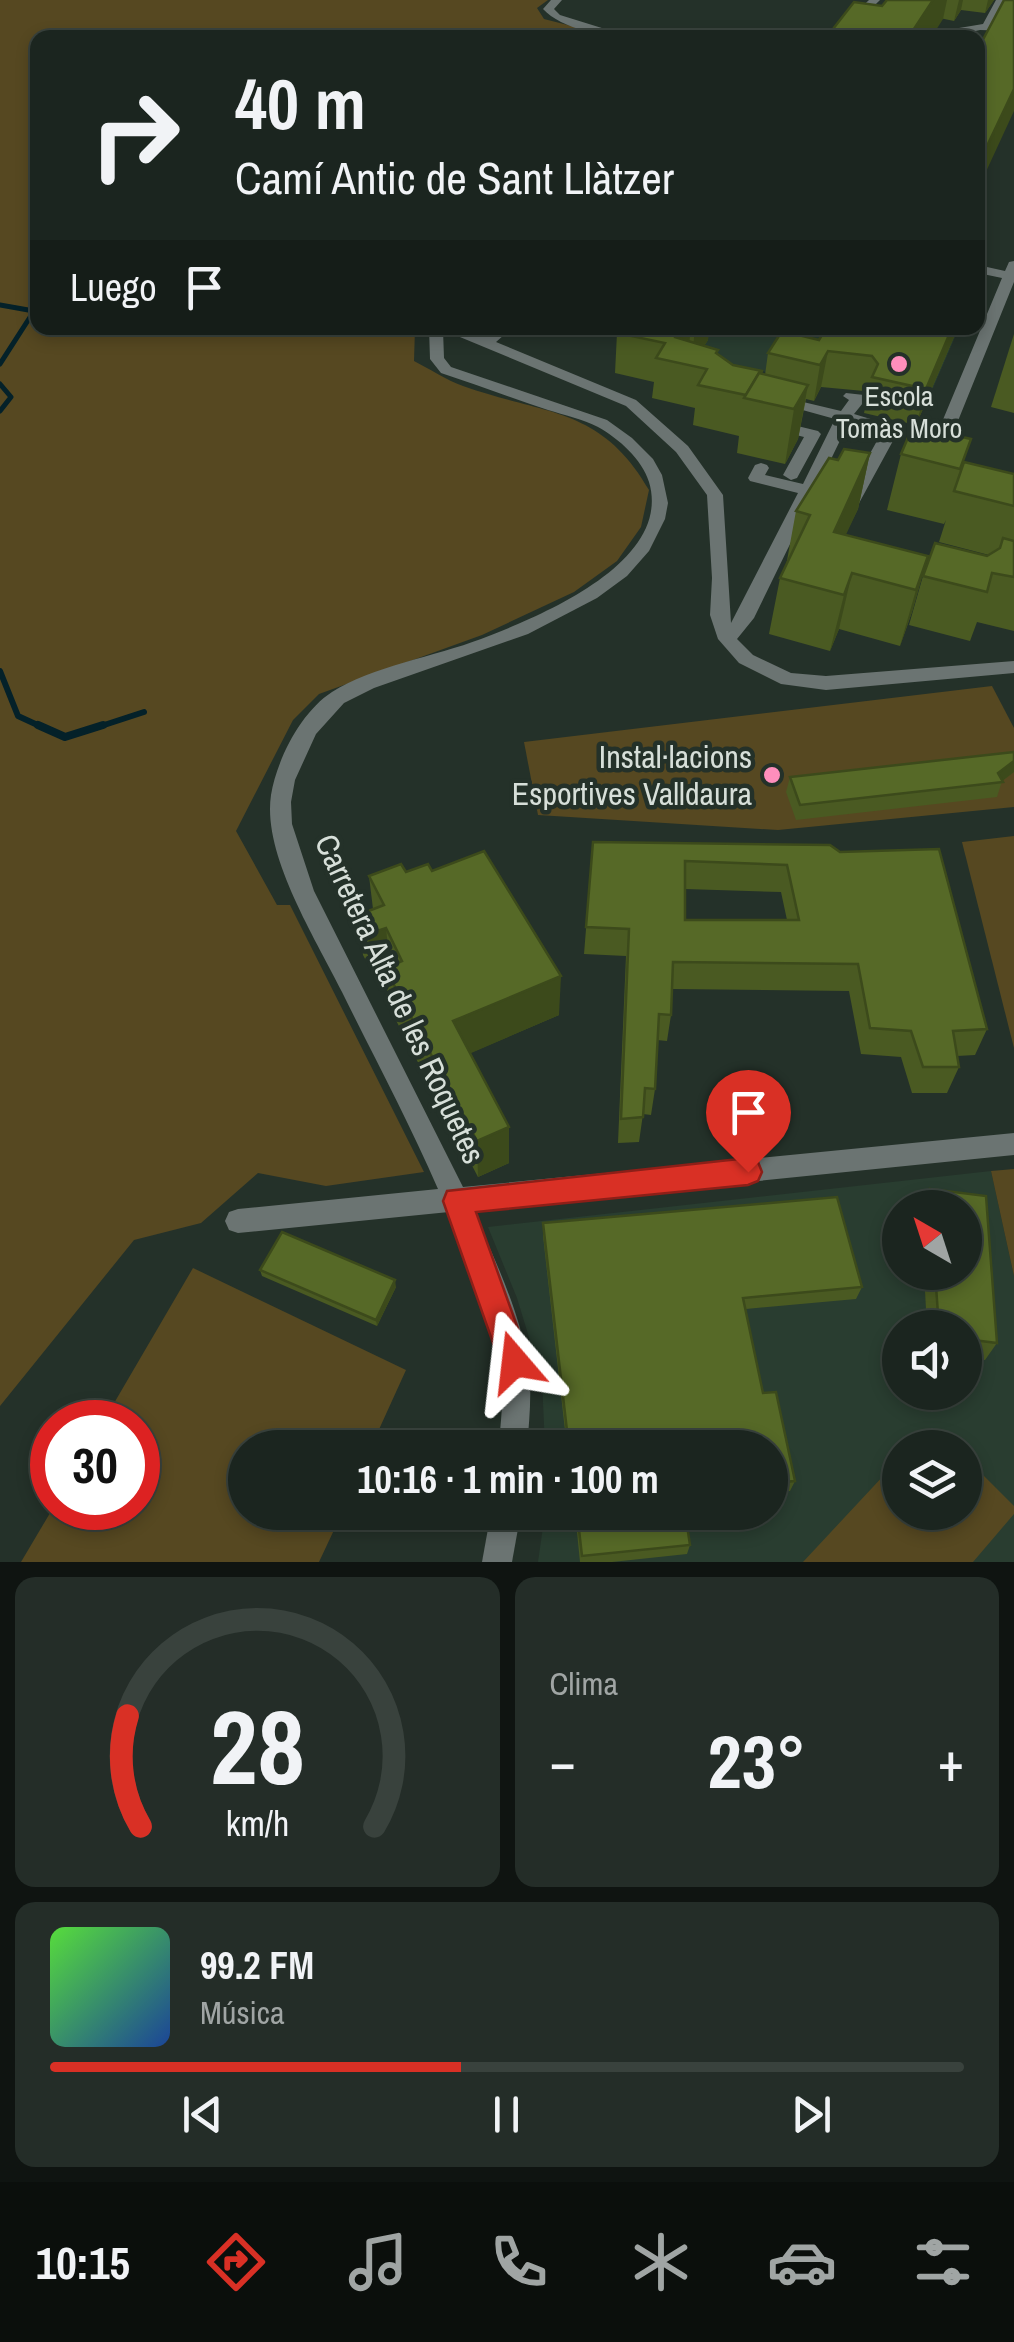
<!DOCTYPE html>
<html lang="es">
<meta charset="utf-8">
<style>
:root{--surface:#1b251f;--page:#242d28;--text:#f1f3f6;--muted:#a0a5a4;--line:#39423d;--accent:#d93025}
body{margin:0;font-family:"Archivo Narrow",sans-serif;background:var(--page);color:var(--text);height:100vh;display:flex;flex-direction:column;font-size:38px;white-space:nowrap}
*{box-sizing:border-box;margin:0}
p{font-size:32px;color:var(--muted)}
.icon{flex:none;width:55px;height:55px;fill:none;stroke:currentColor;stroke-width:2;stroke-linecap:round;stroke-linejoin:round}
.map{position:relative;height:1562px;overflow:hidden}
.sheet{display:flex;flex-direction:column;gap:15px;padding:15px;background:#0f1411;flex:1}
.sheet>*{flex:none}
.hud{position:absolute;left:30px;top:30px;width:955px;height:305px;border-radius:20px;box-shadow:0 5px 15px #0003,0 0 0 2px var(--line);background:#1b251f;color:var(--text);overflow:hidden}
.needle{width:65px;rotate:321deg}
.controls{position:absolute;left:882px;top:1190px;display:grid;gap:20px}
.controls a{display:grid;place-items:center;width:100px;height:100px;border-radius:50%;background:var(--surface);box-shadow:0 5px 15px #0003,0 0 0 2px var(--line);font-size:50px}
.speed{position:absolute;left:30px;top:1400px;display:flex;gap:20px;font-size:50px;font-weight:700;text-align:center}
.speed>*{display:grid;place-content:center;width:130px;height:130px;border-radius:50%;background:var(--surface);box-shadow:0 5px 15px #0003,0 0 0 2px var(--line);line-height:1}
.speed .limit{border:15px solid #d22;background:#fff;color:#111}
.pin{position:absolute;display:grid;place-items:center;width:85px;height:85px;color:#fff;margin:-102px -42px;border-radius:50% 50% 50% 0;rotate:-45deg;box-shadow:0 0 10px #0007}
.pin .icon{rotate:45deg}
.me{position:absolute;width:110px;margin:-55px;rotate:343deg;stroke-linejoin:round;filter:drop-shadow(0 0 8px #0008)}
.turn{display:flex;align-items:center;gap:35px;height:210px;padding:0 40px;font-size:45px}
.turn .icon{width:130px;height:130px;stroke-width:2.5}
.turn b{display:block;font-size:70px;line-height:85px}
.then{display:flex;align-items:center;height:95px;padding:0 40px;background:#0003;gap:20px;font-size:38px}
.big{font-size:75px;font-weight:700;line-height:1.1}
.sheet .tile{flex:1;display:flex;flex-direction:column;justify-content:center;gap:15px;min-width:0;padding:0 35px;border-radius:20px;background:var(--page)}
.sheet .dial{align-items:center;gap:0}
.dial svg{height:260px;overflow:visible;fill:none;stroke:var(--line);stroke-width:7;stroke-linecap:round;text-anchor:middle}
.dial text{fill:var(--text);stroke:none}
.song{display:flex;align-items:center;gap:30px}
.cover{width:120px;height:120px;border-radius:15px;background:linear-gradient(135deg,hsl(110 70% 55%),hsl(220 70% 35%))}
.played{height:10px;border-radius:5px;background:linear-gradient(90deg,var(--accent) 45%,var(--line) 45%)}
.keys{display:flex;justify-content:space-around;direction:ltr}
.heat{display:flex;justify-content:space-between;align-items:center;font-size:55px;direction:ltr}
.sheet .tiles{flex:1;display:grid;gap:15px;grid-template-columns:1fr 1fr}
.tile:last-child{grid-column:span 2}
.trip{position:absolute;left:228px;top:1430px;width:560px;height:100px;border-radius:50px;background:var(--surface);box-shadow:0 5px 15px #0003,0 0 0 2px var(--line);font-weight:700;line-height:100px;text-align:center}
.menu{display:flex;height:160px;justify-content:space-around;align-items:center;background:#0b0f0c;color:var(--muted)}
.menu .icon{width:70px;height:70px}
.menu .active{color:var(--accent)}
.menu b{font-size:45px;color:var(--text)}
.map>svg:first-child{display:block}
.built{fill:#293d30;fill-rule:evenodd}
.green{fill:#564821}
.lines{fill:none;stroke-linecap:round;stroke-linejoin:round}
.stream-far2{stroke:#042129;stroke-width:5}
.stream-far1{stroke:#042129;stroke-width:6}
.stream{stroke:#042129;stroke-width:8}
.street{fill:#6b7472;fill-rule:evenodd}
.wall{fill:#4a5a22;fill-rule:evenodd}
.shaded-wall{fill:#3c4a1b}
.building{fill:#566927;stroke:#3c4a1b;stroke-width:2.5;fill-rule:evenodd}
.route{fill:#d93025;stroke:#8d1f18;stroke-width:2.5}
.poi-dot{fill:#fe8ebc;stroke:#243129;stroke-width:4}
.labels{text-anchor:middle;stroke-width:9;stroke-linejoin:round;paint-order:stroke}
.far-poi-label{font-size:28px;fill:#d7dfd9;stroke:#243129}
.poi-label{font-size:32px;fill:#d7dfd9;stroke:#243129;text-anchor:end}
.street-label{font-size:32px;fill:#d7dfd9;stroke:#243129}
</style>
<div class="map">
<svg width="1014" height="1562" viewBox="0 0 1014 1562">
<rect width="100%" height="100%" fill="#243129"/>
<g class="built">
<polygon points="627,328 959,328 930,395 886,385 766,372 618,341"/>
<path d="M991,1171L1014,1276V1562H538L545,1513L770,1512V1448L545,1447L542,1380L517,1298L488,1227ZM900,1208H965V1272H900ZM900,1328H965V1392H900ZM900,1448H965V1512H900Z"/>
</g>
<g class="green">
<path d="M0,0H548L537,8L544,19L615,37L38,38V328H415L414,361C430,369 446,380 463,386C544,415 601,406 649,490L641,527L617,561L574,592L482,635L319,694L293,720L236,831L277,905H290L424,1172L326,1186L258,1173L201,1223L134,1240L0,1406Z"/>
<polygon points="992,686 1014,728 1014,807 778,830 538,815 524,742"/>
<polygon points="1014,836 1014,1048 962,842"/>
<polygon points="1014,1169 1014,1276 991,1171"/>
<polygon points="193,1268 406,1370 371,1447 245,1448 245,1512 342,1513 319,1562 21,1562 53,1508 138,1508 138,1422 103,1422"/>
<polygon points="965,1457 1014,1506 1014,1514 973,1562 803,1562 900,1458 900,1512 965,1512"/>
</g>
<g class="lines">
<g class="stream-far2">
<polyline points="0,305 34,311 0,364"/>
<polyline points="0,384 11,397 0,411"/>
</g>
<g class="stream-far1">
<polyline points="0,671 18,716 44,728"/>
<polyline points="95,728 144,712"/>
</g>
<polyline class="stream" points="38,725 65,737 103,725"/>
<g class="street">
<path d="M551,0H562L554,9L560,15L634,38C607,38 561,29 543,9Z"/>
<polygon points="869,0 880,0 841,38 829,38"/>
<polygon points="996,0 1006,0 991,24 1014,25 1014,31 980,30 943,38 959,28 983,24"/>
<polygon points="1014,261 1014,282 943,458 941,461 929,461 927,458 1002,278 978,273 978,265 1005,271 1009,262"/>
<path d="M429,328H460L484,337L497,328H512L496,342L636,400L688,446L723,495L731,623L798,493L750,481L748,478L755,465L761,463L767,465L769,468L765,475L803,484L835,419L770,401L778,396L841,411L849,400L843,396L846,393L864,395L867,398L854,414L900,428L858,505L813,497L754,618L737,639L753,655L791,673L826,676L1014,661V673L826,690L781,684L739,663L718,639L710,615L712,578L707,495L676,452L626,406L443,330L444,358L451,367L607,420L632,438L653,459L662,475L668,503L665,519L649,551L627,576L597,598L528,634L374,688L344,703L316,734L295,780L291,802L292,824L314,891L463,1187L1014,1133V1155L473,1210C495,1260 522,1316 529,1370C532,1396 529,1422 527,1448H499C500,1422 505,1395 501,1369C495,1316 470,1260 449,1212L238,1233L229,1230L225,1221L229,1212L238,1209L438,1189C409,1122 374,1057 342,992C316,939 262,855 271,795C277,759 301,712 332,692C371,667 436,656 481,639C538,617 673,563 649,482C642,459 619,439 598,427C583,419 564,415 548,410C512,398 477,385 441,373L430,359ZM849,422L883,430L847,495L817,488Z"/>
<polygon points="777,421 818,431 821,434 797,478 791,480 783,475 804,437 772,429 772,423"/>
<polygon points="491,1512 521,1512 512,1562 482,1562"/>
</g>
</g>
<g class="wall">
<polygon points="887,0 994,0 985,13 961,10 954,21 882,6"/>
<polygon points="621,328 709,328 708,340 704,346 733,365 765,375 768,353 819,340 954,337 916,425 864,413 868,396 864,391 821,387 814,401 806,399 798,439 785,464 737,453 739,436 693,425 695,408 652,398 654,382 615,373 617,333"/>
<polygon points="1014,334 1014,413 991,407"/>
<polygon points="870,453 858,509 845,535 928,556 912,612 900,646 839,629 830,651 769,634 780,578 786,566 796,511 838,460"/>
<polygon points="901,454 962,469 1014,474 1014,631 977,622 970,641 909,625 923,576 989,555 939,542 946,520 944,524 887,510"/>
<polygon points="1014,752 1014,772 1002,781 997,797 796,820 786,792 790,777"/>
<path d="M593,842L830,845L987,1029L975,1055L957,1056L959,1067L947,1093H912L901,1057L861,1054L849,991L672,989L671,1015L667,1041L657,1040L655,1089L651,1115L643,1114L639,1142L618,1143L626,956L584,954ZM685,889L781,892L787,920H685Z"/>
<polygon points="432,871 559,1015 470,1053 509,1127 509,1163 478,1177 389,1007 385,969 373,974 363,955 358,915 373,909 369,876"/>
<polygon points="930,1189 986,1196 997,1343 985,1360 965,1358 965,1328 927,1328 924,1272 965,1272 965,1208 921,1208"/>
<polygon points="543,1223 862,1287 856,1299 746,1309 763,1393 795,1481 790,1491 770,1493 770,1448 567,1448 543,1236"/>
<polygon points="260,1270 396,1287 377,1326 262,1276"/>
<polygon points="575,1512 685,1512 690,1545 687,1554 612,1562 580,1562"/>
</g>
<g class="shaded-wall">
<polygon points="933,0 947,0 943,19 931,38 908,38"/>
<polygon points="959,0 963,0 961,10 954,21"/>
<polygon points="988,0 994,0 985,13"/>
<polygon points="1014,89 1014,111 978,189 978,165"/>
<polygon points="674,328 691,328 688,353 671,357"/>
<polygon points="695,328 709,328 708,340 691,367"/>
<polygon points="952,328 957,328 954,337 916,425 926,389"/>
<polygon points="828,351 821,387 814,401 820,365"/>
<polygon points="808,385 798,439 785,464 794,409"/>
<polygon points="870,453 858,509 821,588 834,532"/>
<polygon points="928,556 912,612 900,646 916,590"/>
<polygon points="852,573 839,629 830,651 844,595"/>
<polygon points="1014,761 1014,772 1001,782 998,773"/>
<polygon points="386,928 390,967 373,974 368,934"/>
<polygon points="561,976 559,1015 455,1060 453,1021"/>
<polygon points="509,1127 509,1163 478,1177 477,1141"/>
<polygon points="395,1280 396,1287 377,1326 376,1320"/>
</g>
<g class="building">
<polygon points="887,0 933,0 908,38 826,38 854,2 882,6"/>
<polygon points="1004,0 1014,0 1014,89 978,165 978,49"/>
<polygon points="621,328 675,328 675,337 718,350 716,353 733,365 762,371 761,374 759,373 746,395 698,385 707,369 656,358 665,343 617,333"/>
<polygon points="826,328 952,328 926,389 872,377 878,364 872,356 828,351 820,365 768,353 782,331 819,340"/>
<polygon points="759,373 808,385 794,409 744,398"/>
<polygon points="913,426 971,439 960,469 901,454"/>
<polygon points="844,449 870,453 834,532 928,556 916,590 852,573 844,595 780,578 810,515 796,511 829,458 838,460"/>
<polygon points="964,462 1014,474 1014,506 954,491"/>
<polygon points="1003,538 1014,541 1014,577 992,573 987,592 923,576 935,543 987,556 1000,548"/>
<polygon points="1014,752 1014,761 998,773 1003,782 800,805 790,777"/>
<path d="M593,842L830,845L840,852L939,849L987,1029L953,1031L959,1067H923L911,1031L870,1028L858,964L673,962L671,1015L659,1014L655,1089L645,1088L643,1117L621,1119L629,929L586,927ZM685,861L787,865L799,920H685Z"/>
<polygon points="484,851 561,976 453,1021 509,1127 477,1141 385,968 402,961 386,928 368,934 358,915 384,905 369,876 401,864 406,872 428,864 432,871"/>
<polygon points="930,1189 986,1196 997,1343 965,1339 965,1328 939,1328 935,1272 965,1272 965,1208 931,1208"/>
<polygon points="837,1197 862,1287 743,1298 763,1393 776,1392 795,1481 770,1483 770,1448 569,1448 543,1223"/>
<polygon points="282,1232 395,1280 376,1320 260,1270"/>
<polygon points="577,1512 685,1512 690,1545 582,1556"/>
</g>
<polygon class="route" points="748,1158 758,1162 762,1172 758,1181 748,1185 476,1212 530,1362 526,1374 515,1378 504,1374 443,1201 447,1191"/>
<g class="poi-dot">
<circle cx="899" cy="364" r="10"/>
<circle cx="772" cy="775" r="10"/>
</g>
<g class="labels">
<g class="far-poi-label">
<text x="899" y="406">Escola<tspan x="899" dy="32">Tomàs Moro</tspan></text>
</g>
<g class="poi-label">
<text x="752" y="768">Instal·lacions<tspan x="752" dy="37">Esportives Valldaura</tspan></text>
</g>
<g class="street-label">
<text transform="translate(400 999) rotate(65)" y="11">Carretera Alta de les Roquetes</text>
</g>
</g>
</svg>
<div class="controls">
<a><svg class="needle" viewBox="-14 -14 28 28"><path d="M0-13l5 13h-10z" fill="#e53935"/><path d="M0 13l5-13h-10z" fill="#a0a5a4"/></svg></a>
<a><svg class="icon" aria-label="sound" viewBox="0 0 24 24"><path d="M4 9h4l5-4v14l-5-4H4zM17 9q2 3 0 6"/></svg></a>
<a><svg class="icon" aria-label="layers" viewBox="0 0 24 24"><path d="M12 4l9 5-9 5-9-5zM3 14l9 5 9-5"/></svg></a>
</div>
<div class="speed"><div class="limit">30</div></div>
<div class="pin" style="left:748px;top:1172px;background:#d93025"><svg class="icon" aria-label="arrive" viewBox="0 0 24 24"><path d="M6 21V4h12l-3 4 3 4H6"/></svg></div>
<svg class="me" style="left:515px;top:1362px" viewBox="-20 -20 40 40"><path d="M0-17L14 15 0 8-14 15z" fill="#d93025" stroke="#fff" stroke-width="4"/></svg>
<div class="trip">10:16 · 1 min · 100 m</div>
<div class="hud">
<div class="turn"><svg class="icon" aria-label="right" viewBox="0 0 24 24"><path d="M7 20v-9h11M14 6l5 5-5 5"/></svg><div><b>40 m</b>Camí Antic de Sant Llàtzer</div></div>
<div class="then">Luego<svg class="icon" aria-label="arrive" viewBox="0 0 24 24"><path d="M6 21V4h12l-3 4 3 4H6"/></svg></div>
</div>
</div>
<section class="sheet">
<div class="tiles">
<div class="tile dial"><svg viewBox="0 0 100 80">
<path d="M14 69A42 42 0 1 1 86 69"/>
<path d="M14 69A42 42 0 0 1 10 35" stroke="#d93025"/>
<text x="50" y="56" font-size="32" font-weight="700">28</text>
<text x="50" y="72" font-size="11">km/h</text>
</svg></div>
<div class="tile"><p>Clima</p>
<div class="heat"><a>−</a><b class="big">23°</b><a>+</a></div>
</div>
<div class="tile">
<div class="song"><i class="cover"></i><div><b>99.2 FM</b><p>Música</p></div></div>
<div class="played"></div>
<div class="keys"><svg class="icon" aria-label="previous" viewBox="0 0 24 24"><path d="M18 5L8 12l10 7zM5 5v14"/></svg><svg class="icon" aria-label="pause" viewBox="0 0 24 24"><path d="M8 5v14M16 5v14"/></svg><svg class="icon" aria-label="next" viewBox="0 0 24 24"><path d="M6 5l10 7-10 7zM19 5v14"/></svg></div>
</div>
</div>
</section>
<nav class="menu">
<b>10:15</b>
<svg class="icon active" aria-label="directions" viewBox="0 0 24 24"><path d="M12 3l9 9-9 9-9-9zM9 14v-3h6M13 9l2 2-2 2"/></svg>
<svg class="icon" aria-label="music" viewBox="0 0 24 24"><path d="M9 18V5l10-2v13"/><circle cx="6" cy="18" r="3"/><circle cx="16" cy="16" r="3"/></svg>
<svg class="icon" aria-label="phone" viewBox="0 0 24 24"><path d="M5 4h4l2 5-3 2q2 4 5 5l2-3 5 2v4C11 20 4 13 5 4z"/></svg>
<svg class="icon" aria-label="climate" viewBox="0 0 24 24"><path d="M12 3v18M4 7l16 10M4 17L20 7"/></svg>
<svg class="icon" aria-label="car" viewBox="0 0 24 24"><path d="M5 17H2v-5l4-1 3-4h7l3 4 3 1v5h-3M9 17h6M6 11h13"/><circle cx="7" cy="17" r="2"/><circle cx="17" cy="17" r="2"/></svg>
<svg class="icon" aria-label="filters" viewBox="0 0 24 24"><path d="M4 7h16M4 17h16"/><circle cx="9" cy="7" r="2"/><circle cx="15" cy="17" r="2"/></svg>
</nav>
